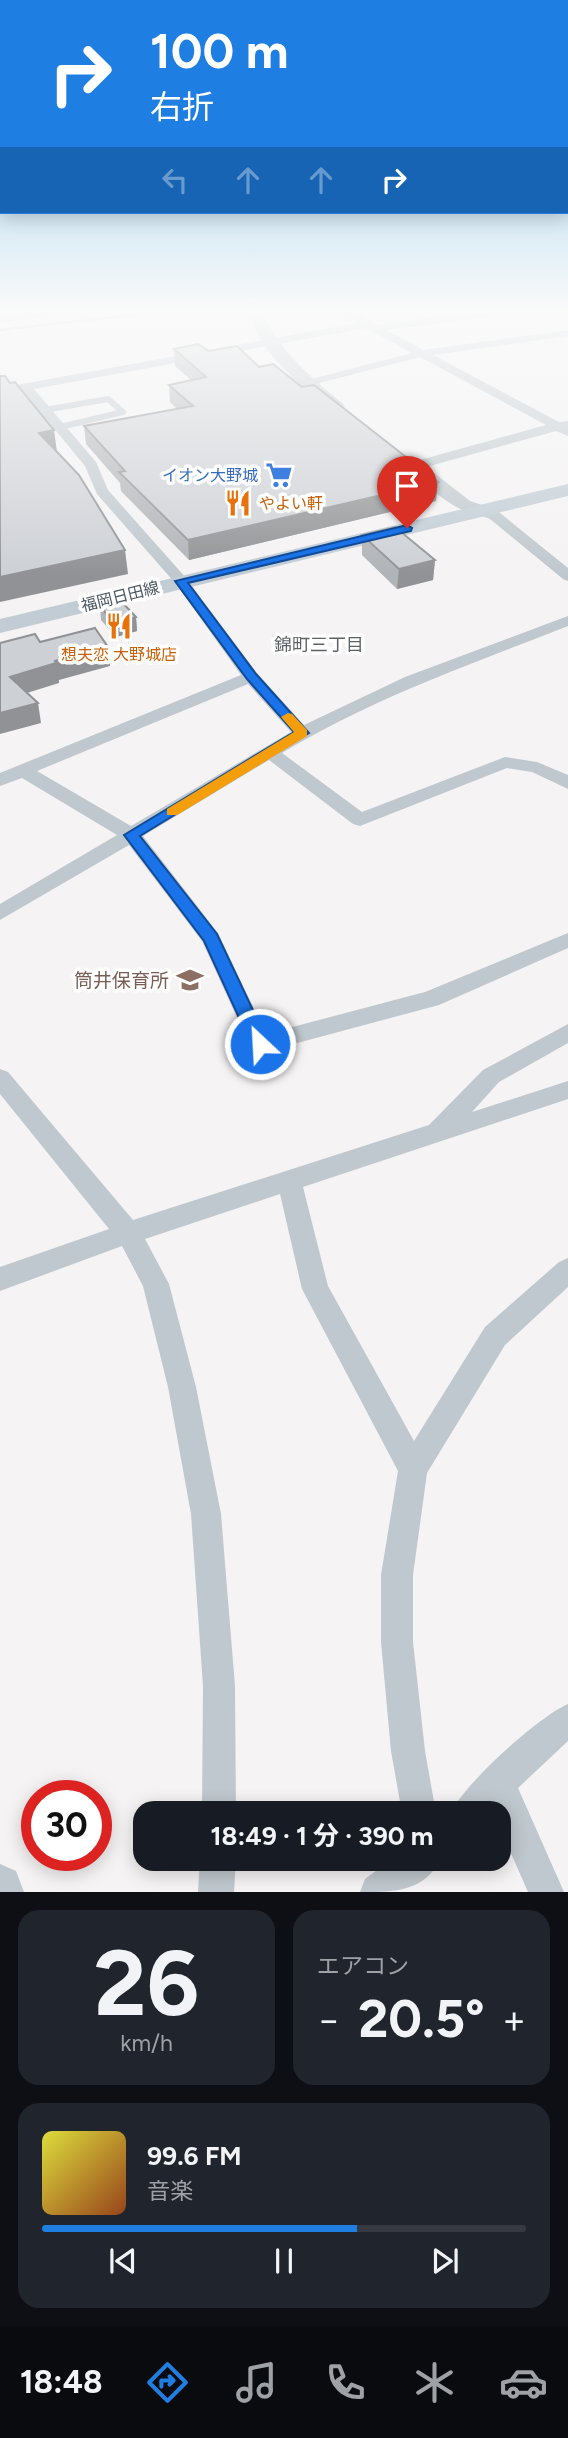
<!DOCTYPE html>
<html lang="ja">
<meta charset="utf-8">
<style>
:root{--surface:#171b24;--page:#20242c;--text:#f1f3f6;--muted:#9ea1a6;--line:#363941;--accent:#1f7ee2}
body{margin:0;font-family:Figtree,"Noto Sans JP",sans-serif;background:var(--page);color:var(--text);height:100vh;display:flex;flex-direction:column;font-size:26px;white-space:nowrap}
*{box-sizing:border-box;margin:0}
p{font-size:23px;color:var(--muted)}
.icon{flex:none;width:38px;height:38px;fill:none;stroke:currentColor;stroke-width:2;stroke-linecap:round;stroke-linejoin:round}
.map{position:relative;height:1892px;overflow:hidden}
.side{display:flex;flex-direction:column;gap:18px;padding:18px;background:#0d0f14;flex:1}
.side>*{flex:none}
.banner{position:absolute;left:0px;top:0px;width:569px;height:214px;box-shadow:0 4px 18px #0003;background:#1f7ee2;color:#fff;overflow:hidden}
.speed{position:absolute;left:21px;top:1780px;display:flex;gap:14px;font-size:35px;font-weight:700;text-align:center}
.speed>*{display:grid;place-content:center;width:91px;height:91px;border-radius:50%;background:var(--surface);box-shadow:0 4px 18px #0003;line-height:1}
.speed .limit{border:10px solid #d22;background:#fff;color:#111}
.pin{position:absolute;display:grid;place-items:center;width:60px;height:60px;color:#fff;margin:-72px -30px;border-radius:50% 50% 50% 0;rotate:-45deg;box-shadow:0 0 7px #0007}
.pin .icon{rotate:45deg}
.me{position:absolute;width:77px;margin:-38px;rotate:335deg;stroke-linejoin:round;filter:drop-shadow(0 0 5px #0008)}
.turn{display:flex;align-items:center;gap:24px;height:147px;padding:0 35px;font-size:32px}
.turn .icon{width:91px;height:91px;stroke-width:2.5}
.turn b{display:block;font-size:49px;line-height:60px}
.lanes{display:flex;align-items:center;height:66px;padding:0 35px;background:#0003;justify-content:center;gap:35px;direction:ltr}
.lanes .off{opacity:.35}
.big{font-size:52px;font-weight:700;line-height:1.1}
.side .card{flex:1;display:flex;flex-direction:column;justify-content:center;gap:10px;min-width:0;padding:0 24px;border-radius:21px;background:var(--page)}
.side .dial{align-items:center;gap:0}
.dial b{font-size:91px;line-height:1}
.song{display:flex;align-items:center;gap:21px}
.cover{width:84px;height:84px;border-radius:10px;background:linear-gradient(135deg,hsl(60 70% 55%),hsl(20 70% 35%))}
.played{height:7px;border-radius:4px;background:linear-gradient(90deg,var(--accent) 65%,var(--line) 65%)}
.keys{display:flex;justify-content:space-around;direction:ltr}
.heat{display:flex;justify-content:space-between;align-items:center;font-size:38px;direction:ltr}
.side .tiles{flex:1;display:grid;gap:18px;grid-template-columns:1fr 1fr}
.card:last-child{grid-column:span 2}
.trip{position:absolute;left:133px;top:1801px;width:378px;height:70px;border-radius:21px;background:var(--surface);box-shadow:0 4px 18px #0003;font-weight:700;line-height:70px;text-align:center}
.tabs{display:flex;height:112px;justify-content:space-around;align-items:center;background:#090b0e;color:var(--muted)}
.tabs .icon{width:49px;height:49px}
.tabs .selected{color:var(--accent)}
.tabs b{font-size:32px;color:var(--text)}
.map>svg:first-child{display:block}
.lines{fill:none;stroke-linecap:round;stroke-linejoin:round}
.service{stroke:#bfc8ce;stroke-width:6}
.minor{fill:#bfc8ce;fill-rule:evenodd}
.tertiary{fill:#bfc8ce;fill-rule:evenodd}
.secondary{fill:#c1ccd5;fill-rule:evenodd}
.rail{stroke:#b5b8bd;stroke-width:2.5}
.wall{fill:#b0b3b7}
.shaded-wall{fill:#909295}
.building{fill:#cdd0d5;stroke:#909295;stroke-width:2}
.route{fill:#1a73e8;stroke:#114b97;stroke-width:2}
.slow{fill:#f59e0b}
.labels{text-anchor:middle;stroke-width:7;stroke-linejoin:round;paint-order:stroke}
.far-shop-label{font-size:16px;fill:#366cbe;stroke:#fff;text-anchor:end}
.far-food-label{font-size:16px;fill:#c56008;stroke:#fff;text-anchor:start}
.far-street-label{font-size:16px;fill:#4b5760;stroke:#fff}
.far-neighbourhood-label{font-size:18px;fill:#5f6368;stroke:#fff}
.education-label{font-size:19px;fill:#785e54;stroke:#fff;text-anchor:end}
</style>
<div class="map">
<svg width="568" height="1892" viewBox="0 0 568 1892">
<rect width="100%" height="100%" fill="#f5f3f3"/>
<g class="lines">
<g class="service">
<polyline points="255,313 282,310"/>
<polyline points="45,410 108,399 123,412 60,427"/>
</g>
<g class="minor">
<path d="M336,310H350L376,325L490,310H523L518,313L387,330L423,350L568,330V336L433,355L559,422L568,421V436L556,431L419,469H409V463L546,425L420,357L304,387V381L412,353L366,328L34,389L96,462L108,490L186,578L257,673L304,725L405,677L568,616V626C471,664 371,699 282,753L362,812L505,757L537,762L568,775V789L532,772L507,768L360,826L353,824L269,760L143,836L218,933L266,1034L425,992L568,933V948L439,1005L260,1053L252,1050L249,1044L202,941L129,845L0,920V904L117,835L22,778L0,786V773L241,675L176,584L97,494L85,466L23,391L0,396V388L357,323ZM248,684L291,732L131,826L37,771Z"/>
<polygon points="482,507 500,513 568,568 568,581 563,579 490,519 477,514 477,508"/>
<polygon points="568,1024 568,1043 499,1082 472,1112 568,1081 568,1099 303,1187 328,1286 414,1441 485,1327 559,1262 568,1258 568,1287 505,1345 427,1473 413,1575 413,1642 425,1751 436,1813 402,1813 391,1751 381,1642 381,1575 398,1471 302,1289 280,1194 145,1239 169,1284 196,1387 221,1514 235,1686 236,1813 202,1813 203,1686 191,1514 168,1387 143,1286 122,1246 0,1291 0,1267 109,1229 0,1094 0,1069 8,1072 133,1220 429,1125 483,1070"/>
<path d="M568,1704V1741L518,1788L564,1892H528L499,1826V1813H451C462,1786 539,1716 568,1704Z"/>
<polygon points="200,1858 236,1858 234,1892 198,1892"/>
<path d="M393,1858H441C425,1892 394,1892 360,1892L365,1879Z"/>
</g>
<g class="tertiary">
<polygon points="34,310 72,310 65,314 0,323 0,315"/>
<path d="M246,310H260C284,354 304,372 342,403L345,406L342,409C324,414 275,361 264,345C257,334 252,322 246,310Z"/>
<path d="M409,457L415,458L470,501L488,507L491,511L488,515C462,521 423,481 403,466L401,462Z"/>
<polygon points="0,1864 16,1871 24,1892 0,1892"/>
</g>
<polygon class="secondary" points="568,484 568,496 0,633 0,619"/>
<polyline class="rail" points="0,330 176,310"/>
</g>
<g class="wall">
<polygon points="174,349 209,351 259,367 302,387 438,482 436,501 189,560 121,491 120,483 86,444 84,426 177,409 170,402 169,385 191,380 175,366"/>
<polygon points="362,535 435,560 433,580 397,589 362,555"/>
<polygon points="100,606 136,617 137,631 116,637 101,620"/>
</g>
<g class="shaded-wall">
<polygon points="54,430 57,452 39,433"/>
<polygon points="438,482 436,501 189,560 188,540"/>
<polygon points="125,550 128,574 0,602 0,577"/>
<polygon points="435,560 433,580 397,589 399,569"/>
<polygon points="136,617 137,631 116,637 114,623"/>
<polygon points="108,647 110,666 59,680 59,683 14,697 10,677 55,661"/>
<polygon points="38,703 41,723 0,734 0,713"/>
</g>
<g class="building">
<polygon points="198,344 209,351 237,346 259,367 273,364 302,387 314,385 438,482 188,540 119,472 125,471 84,426 193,406 169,385 206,377 174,349"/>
<polygon points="0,376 5,376 10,383 15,382 54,430 39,433 79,475 125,550 0,577"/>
<polygon points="395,527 435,560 399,569 362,535"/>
<polygon points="120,600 136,617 114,623 100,606"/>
<polygon points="95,628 108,647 55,661 56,663 10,677 38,703 0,713 0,643 35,634 40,642"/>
</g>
<linearGradient id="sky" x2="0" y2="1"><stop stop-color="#85c4e9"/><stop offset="0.54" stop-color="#fafafa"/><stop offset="1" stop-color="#fafafa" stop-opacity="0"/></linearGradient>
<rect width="568" height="575" fill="url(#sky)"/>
<polygon class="route" points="407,525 412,528 411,531 188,583 256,674 309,733 140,836 217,934 269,1044 266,1049 254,1049 251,1044 204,941 124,835 294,732 247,679 175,581"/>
<polygon class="slow" points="288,713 292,714 307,730 307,736 177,815 167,815 167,809 294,732 281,717"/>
<defs>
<g id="supermarket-bare" transform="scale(2.1)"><path d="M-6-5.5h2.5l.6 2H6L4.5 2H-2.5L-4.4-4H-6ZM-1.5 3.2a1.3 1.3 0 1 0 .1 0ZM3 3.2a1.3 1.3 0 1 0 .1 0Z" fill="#3f7fe0" stroke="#fff" stroke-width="2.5" paint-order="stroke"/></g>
<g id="restaurant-bare" transform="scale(2.1)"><path d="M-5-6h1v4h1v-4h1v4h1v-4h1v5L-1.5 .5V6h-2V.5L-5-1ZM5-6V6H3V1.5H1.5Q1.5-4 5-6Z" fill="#e8710a" stroke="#fff" stroke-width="2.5" paint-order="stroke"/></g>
<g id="school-bare" transform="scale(2.1)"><path d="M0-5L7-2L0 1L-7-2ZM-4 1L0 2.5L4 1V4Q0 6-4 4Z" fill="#8d6e63" stroke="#fff" stroke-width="2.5" paint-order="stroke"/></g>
</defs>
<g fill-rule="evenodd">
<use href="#supermarket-bare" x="279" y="475"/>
<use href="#restaurant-bare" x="238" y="503"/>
<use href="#restaurant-bare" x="119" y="626"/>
<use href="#school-bare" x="190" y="980"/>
</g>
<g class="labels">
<g class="far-shop-label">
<text x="258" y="481">イオン大野城</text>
</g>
<g class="far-food-label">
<text x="259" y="509">やよい軒</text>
<text x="119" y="660" text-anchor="middle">想夫恋 大野城店</text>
</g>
<g class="far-street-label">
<text transform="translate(120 596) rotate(-14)" y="6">福岡日田線</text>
</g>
<g class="far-neighbourhood-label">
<text x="319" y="651">錦町三丁目</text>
</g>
<g class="education-label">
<text x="169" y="987">筒井保育所</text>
</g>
</g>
</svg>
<div class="speed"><div class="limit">30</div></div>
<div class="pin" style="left:407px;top:528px;background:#d93025"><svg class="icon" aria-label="arrive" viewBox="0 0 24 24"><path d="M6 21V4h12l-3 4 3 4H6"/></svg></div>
<svg class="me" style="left:260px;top:1044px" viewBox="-20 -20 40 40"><circle r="17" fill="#1a73e8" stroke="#fff" stroke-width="3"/><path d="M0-11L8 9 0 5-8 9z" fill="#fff"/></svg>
<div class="trip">18:49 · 1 分 · 390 m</div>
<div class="banner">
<div class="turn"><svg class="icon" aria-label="right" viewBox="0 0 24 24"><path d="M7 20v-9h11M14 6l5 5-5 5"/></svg><div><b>100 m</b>右折</div></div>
<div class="lanes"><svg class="icon off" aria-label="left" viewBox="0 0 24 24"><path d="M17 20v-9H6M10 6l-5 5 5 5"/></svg><svg class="icon off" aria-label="ahead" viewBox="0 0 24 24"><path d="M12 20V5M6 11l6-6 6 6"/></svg><svg class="icon off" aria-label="ahead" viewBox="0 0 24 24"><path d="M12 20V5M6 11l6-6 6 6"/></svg><svg class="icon" aria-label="right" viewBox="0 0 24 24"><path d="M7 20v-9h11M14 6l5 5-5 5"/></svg></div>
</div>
</div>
<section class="side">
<div class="tiles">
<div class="card dial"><b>26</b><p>km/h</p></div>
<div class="card"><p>エアコン</p>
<div class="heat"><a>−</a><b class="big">20.5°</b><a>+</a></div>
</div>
<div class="card">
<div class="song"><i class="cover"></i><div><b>99.6 FM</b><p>音楽</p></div></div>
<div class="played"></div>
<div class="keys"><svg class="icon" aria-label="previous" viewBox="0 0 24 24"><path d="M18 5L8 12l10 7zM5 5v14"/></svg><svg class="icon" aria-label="pause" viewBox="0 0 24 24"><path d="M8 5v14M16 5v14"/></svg><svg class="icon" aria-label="next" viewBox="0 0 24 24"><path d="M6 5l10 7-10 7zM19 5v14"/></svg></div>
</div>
</div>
</section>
<nav class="tabs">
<b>18:48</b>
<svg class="icon selected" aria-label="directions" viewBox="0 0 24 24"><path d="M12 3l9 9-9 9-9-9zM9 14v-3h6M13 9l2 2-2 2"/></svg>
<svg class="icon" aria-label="music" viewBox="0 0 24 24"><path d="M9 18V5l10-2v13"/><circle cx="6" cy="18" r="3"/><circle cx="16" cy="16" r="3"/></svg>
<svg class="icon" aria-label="phone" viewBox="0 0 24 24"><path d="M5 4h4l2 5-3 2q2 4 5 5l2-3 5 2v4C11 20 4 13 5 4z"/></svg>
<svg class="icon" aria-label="climate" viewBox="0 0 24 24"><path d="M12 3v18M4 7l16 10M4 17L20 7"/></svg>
<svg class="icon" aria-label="car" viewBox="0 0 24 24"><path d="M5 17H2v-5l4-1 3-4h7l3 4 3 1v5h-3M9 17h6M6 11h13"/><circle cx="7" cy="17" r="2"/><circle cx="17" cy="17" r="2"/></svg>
</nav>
